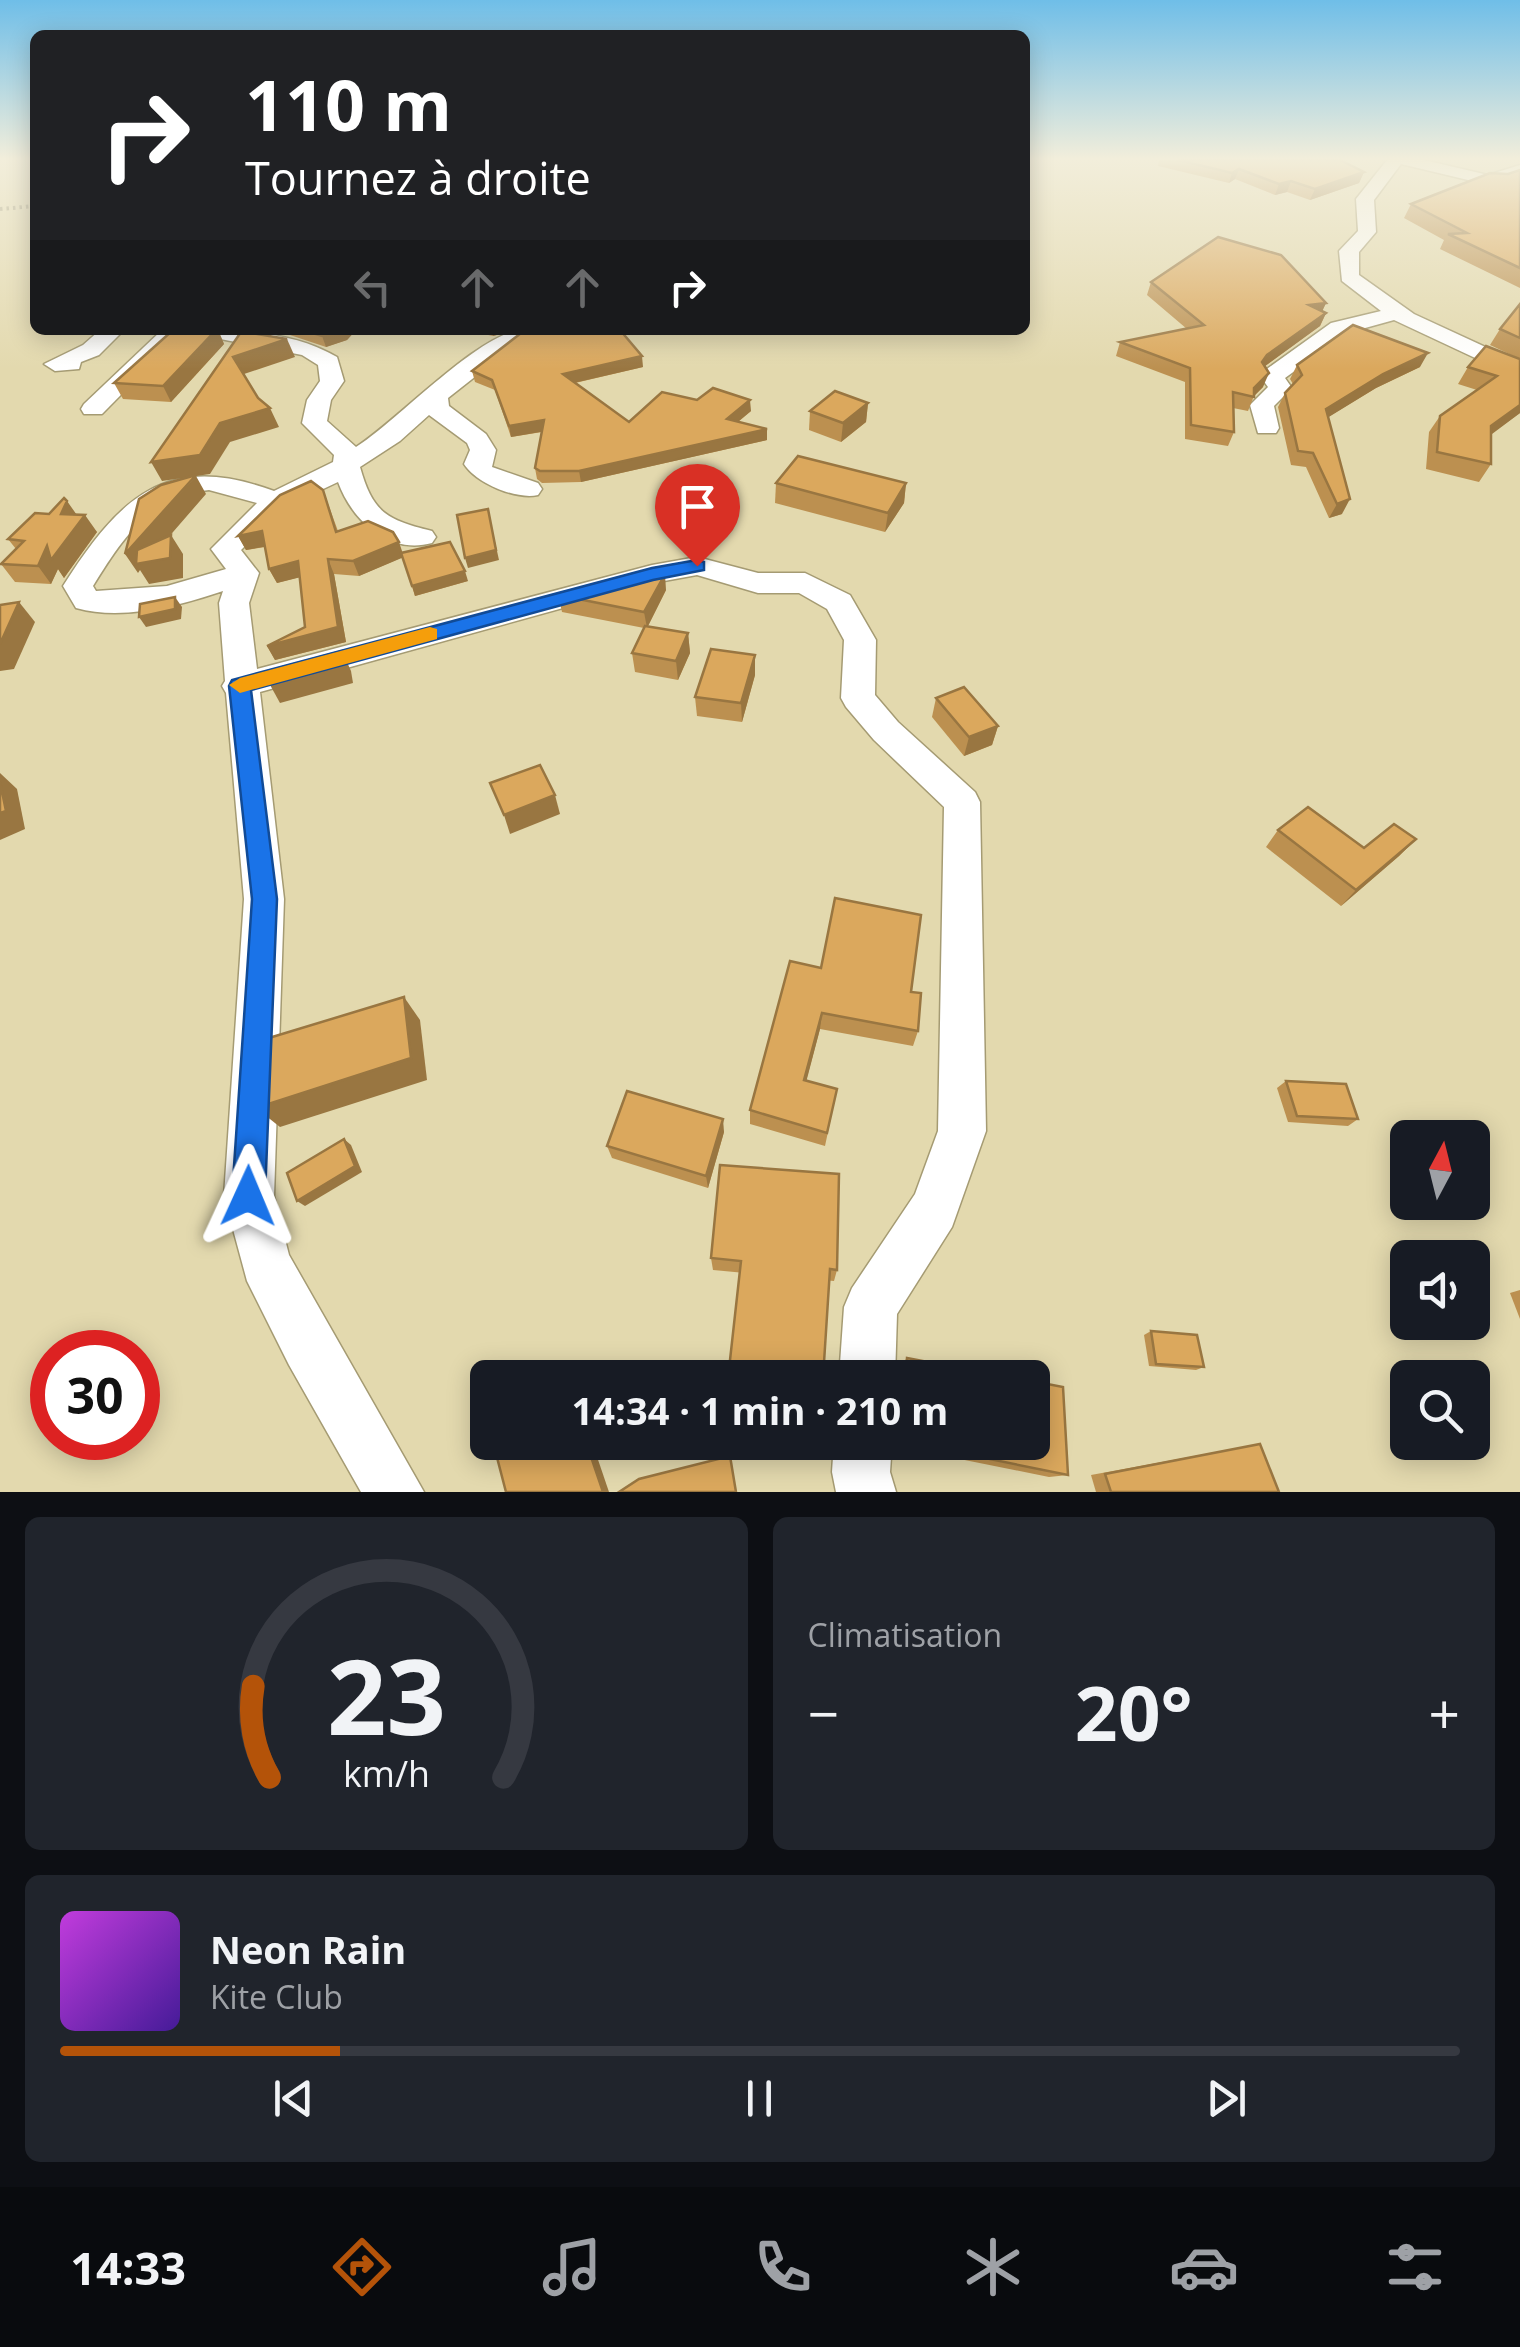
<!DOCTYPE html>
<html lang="fr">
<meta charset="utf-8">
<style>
:root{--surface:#171b24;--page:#20242c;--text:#f1f3f6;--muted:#9ea1a6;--line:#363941;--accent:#b45309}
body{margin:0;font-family:"Open Sans",sans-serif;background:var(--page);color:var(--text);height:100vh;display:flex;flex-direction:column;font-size:38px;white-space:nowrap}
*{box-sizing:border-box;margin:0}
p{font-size:32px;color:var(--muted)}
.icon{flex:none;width:55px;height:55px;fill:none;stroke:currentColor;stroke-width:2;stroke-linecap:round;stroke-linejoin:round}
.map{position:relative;height:1492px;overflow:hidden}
.side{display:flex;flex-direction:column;gap:25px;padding:25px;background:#0d0f14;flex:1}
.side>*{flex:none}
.hud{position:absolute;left:30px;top:30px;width:1000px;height:305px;border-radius:15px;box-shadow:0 5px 25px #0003;background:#202124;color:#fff;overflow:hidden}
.needle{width:65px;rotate:7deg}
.buttons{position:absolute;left:1390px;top:1120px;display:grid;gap:20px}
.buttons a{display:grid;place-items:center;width:100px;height:100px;border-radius:15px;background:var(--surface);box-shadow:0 5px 25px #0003;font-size:50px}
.speed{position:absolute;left:30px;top:1330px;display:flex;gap:20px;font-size:50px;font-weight:700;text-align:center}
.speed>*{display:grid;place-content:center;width:130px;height:130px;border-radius:50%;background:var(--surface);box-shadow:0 5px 25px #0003;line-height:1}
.speed .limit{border:15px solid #d22;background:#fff;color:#111}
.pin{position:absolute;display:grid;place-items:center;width:85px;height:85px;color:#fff;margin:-102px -42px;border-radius:50% 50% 50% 0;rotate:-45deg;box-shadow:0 0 10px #0007}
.pin .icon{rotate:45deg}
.me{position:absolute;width:110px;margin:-55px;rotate:1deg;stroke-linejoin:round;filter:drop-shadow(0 0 8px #0008)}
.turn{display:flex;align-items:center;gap:35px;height:210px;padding:0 50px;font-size:45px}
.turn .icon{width:130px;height:130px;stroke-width:2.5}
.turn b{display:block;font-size:70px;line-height:85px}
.lanes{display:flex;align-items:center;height:95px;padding:0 50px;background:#0003;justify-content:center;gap:50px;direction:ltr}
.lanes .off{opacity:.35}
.big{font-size:75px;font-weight:700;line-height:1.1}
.side .widget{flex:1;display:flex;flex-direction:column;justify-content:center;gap:15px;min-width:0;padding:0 35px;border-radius:15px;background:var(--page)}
.side .dial{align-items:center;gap:0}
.dial svg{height:260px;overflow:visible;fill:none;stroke:var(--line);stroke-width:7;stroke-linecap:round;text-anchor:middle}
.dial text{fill:var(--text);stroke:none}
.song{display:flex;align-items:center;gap:30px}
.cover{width:120px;height:120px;border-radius:15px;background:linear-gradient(135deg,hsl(290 70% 55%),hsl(260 70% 35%))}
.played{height:10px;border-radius:5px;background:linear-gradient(90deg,var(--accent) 20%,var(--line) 20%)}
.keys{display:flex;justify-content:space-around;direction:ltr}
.heat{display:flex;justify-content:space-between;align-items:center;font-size:55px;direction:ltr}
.side .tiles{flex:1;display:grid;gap:25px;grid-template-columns:1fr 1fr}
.widget:last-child{grid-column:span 2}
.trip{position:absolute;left:470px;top:1360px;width:580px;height:100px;border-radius:15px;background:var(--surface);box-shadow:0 5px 25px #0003;font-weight:700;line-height:100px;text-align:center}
.dock{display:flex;height:160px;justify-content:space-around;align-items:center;background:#090b0e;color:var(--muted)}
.dock .icon{width:70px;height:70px}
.dock .selected{color:var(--accent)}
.dock b{font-size:45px;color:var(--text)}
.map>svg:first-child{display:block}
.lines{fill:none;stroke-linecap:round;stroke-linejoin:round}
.minor-casing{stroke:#a59b73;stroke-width:3}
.path{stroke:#908969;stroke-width:4;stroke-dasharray:2.5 4;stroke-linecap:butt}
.minor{fill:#fff;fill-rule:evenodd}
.wall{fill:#bc9050}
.shaded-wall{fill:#997641}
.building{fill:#dba85d;stroke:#997641;stroke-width:2.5}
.route{fill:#1a73e8;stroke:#114b97;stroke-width:2.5}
.slow{fill:#f59e0b}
</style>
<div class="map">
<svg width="1520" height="1492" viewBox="0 0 1520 1492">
<rect width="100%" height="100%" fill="#e3d9ae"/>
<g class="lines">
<g class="minor-casing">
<g id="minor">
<polygon points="1387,160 1424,160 1488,175 1520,165 1520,175 1489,185 1401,164 1374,200 1376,232 1359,252 1359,275 1414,314 1520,363 1520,379 1394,320 1347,333 1285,378 1292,388 1274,406 1279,428 1276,433 1258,433 1250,405 1268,387 1260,376 1264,371 1331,323 1381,311 1342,281 1339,251 1358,231 1356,199"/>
<polygon points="100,330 124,330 99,355 81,362 79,369 55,371 44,364 83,345"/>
<polygon points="162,330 185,330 102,414 84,414 81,409 84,404"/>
<path d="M194,330C242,330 295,332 337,357L344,381L331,400L327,421L356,447C396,422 482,330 523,330L528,335L448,398L449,406L486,434L496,450L492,467L538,483L542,489L538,495C516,500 476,483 464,464L470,450L467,443L429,415L400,441L360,467C373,514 388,520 432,531L436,537L432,543C388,555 352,520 338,482L285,507L241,550L259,573L249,603L257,669L652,565L697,557L758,573H805L850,595L876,640L875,695L898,722L975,792L980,802L986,1131L952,1227L897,1314L895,1378H839L844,1307L852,1288L915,1194L938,1131L944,807L874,740L846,707L841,698L844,640L827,609L799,593H758L697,575L653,583L260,692L284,899L274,1196L289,1255L424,1492H361L289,1365L247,1281L224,1196L244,899L226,693L222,686L225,681L219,603L223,591C179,606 122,621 76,608L63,586C119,498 166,451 274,491L333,462L334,455L302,423L307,400L320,381L318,365L302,355L205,336ZM209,490L257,503L211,549L226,569L167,586L96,591L93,586C122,539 150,496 209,490Z"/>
<polygon points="834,1442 892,1442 890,1472 896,1492 836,1492 832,1472"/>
</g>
</g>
<polyline class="path" points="0,209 35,206"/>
<use href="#minor" class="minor"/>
</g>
<g class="wall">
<polygon points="1159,160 1340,160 1364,172 1359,183 1310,200 1287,192 1275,195 1235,179 1229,183 1158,166"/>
<polygon points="1520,170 1520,288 1440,249 1444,240 1404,218 1411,204"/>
<polygon points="1151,282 1326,303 1322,311 1326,313 1320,326 1265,366 1263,387 1254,396 1248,411 1233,408 1234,432 1228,446 1185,439 1185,382 1116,356 1120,342 1187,329 1147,295"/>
<polygon points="1520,304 1520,359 1490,345 1500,329"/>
<polygon points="173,330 218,330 224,344 171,402 123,399 114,383"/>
<polygon points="256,330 356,330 347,340 326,347 287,334"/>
<polygon points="464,330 516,330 493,336"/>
<polygon points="1520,359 1520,413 1491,434 1491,464 1479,482 1426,469 1429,432 1440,416 1477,390 1458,384 1468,367"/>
<polygon points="1297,365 1420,367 1376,388 1328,417 1342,514 1329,518 1306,467 1291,465 1278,407 1285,393 1293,384 1290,379"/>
<polygon points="643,367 575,383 629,422 697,400 751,411 738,422 767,440 581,482 542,483 537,479 535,468 542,432 511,437 495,390 475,382 472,371"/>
<polygon points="868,403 866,422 841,442 809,430 810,411"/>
<polygon points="776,483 906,483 904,503 885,532 775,503"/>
<polygon points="323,490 338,531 403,553 468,581 415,596 403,557 359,576 334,574 346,642 275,660 267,646 305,627 300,577 277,583 269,569 265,547 246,550 238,536"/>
<polygon points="77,515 97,532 64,578 58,569 51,584 15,582 1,564 16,549 8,539"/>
<polygon points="666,590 648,626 688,633 690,653 678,680 635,672 632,653 644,628 562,612 558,595"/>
<polygon points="755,655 755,675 742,722 697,716 695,697"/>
<polygon points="936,698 998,726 992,745 964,756 932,717"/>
<polygon points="1278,830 1364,848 1416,839 1399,856 1341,906 1266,847"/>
<polygon points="790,961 911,992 918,1031 913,1046 820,1029 806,1081 837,1089 825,1146 750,1124 750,1110"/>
<polygon points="1286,1081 1358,1119 1348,1126 1288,1122 1277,1088"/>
<polygon points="724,1132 708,1188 612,1158 607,1146"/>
<polygon points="711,1258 837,1270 834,1281 713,1270"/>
<polygon points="1520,1290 1520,1319 1510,1293"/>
<polygon points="1151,1331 1204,1367 1196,1370 1149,1366 1144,1335"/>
<polygon points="907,1358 1011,1378 884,1378 887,1374 898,1373 899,1367"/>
<polygon points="894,1442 1032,1442 1068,1475 1049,1477 895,1446"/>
<polygon points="1260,1444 1279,1492 1096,1492 1091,1475"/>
</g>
<g class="shaded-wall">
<polygon points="1239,169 1235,179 1229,183 1232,173"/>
<polygon points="1364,172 1359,183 1310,200 1315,189"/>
<polygon points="1291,181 1287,192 1275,195 1279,184"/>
<polygon points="1326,303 1320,316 1309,305"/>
<polygon points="1326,313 1320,326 1261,369 1262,362 1267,355"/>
<polygon points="216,330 218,330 224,344 171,402 163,386"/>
<polygon points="342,330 356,330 347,340 326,347 322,336"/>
<polygon points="492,330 516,330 493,336"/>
<polygon points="287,339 295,357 241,375 233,357"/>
<polygon points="1428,353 1420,367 1376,388 1319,423 1326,409 1383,374"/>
<polygon points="642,356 643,367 565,385 563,374"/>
<polygon points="1269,373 1263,387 1253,397 1254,388"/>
<polygon points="750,400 751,411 728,430 727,419"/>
<polygon points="868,403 866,422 841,442 843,423"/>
<polygon points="1520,405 1520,413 1480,443 1491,426"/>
<polygon points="270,408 279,427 230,442 210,474 196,476 206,494 147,562 171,535 183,554 183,578 149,584 140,570 138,573 125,554 196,476 162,481 151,462 220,423"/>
<polygon points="544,420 546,431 511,437 509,426"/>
<polygon points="767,429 767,440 581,482 579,471"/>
<polygon points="906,483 904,503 885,532 888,513"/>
<polygon points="1350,499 1342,514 1329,518 1337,504"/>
<polygon points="67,501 79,518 85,515 97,532 64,578 58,569 51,584 38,566"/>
<polygon points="490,519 499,560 468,568 465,558"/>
<polygon points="262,531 269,546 246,550 238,536"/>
<polygon points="399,542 404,557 359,576 353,561"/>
<polygon points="328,559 334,574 346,642 275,660 267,646 338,627"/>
<polygon points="298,561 305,576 277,583 269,569"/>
<polygon points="465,571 468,581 415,596 412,586"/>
<polygon points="665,574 666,590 647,628 644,612"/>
<polygon points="175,597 182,607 181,619 146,627 139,617"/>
<polygon points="19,602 35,622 14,669 0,671 0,644"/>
<polygon points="688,633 690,653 678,680 676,661"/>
<polygon points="342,651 351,671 353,683 280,703 269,683"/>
<polygon points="755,655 755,675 742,722 741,703"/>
<polygon points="998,726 992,745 964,756 969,737"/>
<polygon points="0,773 17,789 25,829 0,840"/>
<polygon points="555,795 560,814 510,834 504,815"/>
<polygon points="1416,839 1399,856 1341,906 1356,890"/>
<polygon points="404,997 420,1020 427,1080 280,1127 256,1108"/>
<polygon points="822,1013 820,1029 803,1094 804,1080"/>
<polygon points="723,1119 724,1132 708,1188 706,1176"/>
<polygon points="344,1139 351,1145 362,1172 305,1206 297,1201"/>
<polygon points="560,1364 568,1370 570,1378 565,1378"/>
<polygon points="586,1442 592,1442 609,1492 603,1492"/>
</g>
<g class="building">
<polygon points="1178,160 1340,160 1364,172 1315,189 1291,181 1279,184 1239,169 1232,173"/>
<polygon points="1520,170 1520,268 1448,234 1467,233 1411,204 1490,173 1508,174"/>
<polygon points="1218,237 1281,255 1326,303 1309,305 1326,313 1267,355 1262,362 1269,373 1254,388 1254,397 1233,392 1234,432 1191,425 1190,368 1120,342 1204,325 1151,282"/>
<polygon points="1520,304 1520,338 1500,329"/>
<polygon points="1353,325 1428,353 1383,374 1326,409 1350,499 1337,504 1313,453 1298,451 1285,393 1302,375 1297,365"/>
<polygon points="173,330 216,330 163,386 114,383"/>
<polygon points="233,330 287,339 233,357 258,398 270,408 220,423 200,455 151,462 239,335"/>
<polygon points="303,330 342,330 322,336"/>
<polygon points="525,330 620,330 642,356 563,374 629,422 662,392 697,400 713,388 750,400 727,419 767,429 579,471 540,471 535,468 544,420 509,426 492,380 472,371"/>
<polygon points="1486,346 1520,359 1520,405 1491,426 1491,464 1437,452 1440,416 1497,376 1468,367"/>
<polygon points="835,391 868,403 843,423 810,411"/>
<polygon points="798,456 906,483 888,513 776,483"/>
<polygon points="196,475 125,554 139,499 161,485"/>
<polygon points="311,481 323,490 336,532 368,521 393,532 399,542 353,561 328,559 338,627 267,646 305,627 298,561 269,569 262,531 238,536 280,495"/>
<polygon points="64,498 67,501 61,514 85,515 51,560 47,546 38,566 1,564 24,541 8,539 35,513 49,514"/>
<polygon points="488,509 496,550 465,558 457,515"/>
<polygon points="171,535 170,558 136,564 137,550"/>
<polygon points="450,542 465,571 412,586 401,553"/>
<polygon points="665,574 644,612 558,595"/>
<polygon points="175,597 175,609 139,617 140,604"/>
<polygon points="19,602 0,644 0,605"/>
<polygon points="645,626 688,633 676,661 632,653"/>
<polygon points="711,649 755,655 741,703 695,697"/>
<polygon points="342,651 344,663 269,683 268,671"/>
<polygon points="964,687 998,726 969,737 936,698"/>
<polygon points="540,765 555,795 504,815 490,783"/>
<polygon points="0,782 6,811 0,813"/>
<polygon points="1308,807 1364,848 1394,824 1416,839 1356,890 1278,830"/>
<polygon points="835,898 921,915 911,992 921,993 918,1031 822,1013 804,1080 837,1089 827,1133 750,1110 790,961 821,968"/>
<polygon points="404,997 411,1058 256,1108 259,1041"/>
<polygon points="1286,1081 1346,1084 1358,1119 1297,1116"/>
<polygon points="627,1091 723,1119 706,1176 607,1146"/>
<polygon points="344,1139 355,1166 297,1201 287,1173"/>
<polygon points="720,1165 839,1174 837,1270 830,1269 823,1378 728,1378 741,1261 711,1258"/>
<polygon points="1151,1331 1197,1335 1204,1367 1156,1364"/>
<polygon points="907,1358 1011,1378 887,1378 887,1374 906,1373"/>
<polygon points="560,1364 565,1378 538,1378"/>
<polygon points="1032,1381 1063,1387 1068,1475 906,1442 1032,1442"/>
<polygon points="493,1442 586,1442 603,1492 506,1492"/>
<polygon points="1260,1444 1279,1492 1111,1492 1105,1474"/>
<polygon points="730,1456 736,1492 619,1492 639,1479"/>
</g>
<linearGradient id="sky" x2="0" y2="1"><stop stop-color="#6fbee8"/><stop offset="0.43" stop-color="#f2eedb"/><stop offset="1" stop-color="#f2eedb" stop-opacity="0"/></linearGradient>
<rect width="1520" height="369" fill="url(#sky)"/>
<polygon class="route" points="697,560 704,562 704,570 653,580 251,690 277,899 265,1196 260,1207 248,1212 237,1207 232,1196 252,899 229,686 232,680 652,568"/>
<polygon class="slow" points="430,627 437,629 437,639 240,693 229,685 240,678"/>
</svg>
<div class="buttons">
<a><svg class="needle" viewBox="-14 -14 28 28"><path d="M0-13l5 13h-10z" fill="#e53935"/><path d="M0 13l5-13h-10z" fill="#9ea1a6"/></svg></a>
<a><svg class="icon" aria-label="sound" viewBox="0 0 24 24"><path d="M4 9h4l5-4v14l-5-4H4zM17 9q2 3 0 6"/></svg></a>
<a><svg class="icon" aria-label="search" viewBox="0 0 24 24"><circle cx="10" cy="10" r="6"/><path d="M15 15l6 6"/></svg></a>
</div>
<div class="speed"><div class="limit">30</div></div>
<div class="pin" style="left:697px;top:566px;background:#d93025"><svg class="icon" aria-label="arrive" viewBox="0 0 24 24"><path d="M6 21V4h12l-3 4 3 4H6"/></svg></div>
<svg class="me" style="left:248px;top:1196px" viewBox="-20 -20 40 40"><path d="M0-17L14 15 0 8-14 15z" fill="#1a73e8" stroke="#fff" stroke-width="4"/></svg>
<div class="trip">14:34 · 1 min · 210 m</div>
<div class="hud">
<div class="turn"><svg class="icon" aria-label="right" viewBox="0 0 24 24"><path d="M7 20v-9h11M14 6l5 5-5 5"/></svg><div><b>110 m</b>Tournez à droite</div></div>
<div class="lanes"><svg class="icon off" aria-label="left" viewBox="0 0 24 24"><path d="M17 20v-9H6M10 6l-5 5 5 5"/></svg><svg class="icon off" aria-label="ahead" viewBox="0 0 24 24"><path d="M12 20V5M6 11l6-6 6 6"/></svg><svg class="icon off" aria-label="ahead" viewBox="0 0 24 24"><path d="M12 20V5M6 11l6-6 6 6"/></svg><svg class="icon" aria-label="right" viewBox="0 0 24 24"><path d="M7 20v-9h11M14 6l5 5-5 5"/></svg></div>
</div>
</div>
<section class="side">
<div class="tiles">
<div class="widget dial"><svg viewBox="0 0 100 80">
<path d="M14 69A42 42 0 1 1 86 69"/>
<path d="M14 69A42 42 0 0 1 9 41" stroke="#b45309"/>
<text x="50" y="56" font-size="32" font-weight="700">23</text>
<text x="50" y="72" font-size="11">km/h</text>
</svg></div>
<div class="widget"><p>Climatisation</p>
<div class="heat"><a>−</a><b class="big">20°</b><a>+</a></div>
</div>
<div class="widget">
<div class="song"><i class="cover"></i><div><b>Neon Rain</b><p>Kite Club</p></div></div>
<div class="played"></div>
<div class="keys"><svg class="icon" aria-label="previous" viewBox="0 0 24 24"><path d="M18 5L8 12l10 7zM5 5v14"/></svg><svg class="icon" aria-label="pause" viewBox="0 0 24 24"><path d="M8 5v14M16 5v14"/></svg><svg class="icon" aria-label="next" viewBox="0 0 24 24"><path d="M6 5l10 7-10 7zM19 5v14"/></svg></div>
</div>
</div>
</section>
<nav class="dock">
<b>14:33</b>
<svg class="icon selected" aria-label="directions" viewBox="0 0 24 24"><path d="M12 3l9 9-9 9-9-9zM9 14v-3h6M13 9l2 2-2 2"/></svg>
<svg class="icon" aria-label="music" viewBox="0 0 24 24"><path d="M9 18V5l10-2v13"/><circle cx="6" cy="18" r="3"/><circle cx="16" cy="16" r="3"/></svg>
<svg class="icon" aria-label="phone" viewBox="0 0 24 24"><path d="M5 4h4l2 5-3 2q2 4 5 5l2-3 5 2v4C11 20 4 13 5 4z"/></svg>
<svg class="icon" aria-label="climate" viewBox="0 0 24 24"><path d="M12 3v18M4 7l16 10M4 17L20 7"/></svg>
<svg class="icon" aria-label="car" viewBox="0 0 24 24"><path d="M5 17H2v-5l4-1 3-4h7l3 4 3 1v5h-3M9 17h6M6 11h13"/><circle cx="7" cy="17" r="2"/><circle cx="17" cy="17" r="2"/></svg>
<svg class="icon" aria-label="filters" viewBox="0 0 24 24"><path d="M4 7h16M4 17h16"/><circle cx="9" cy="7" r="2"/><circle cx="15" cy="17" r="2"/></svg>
</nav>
